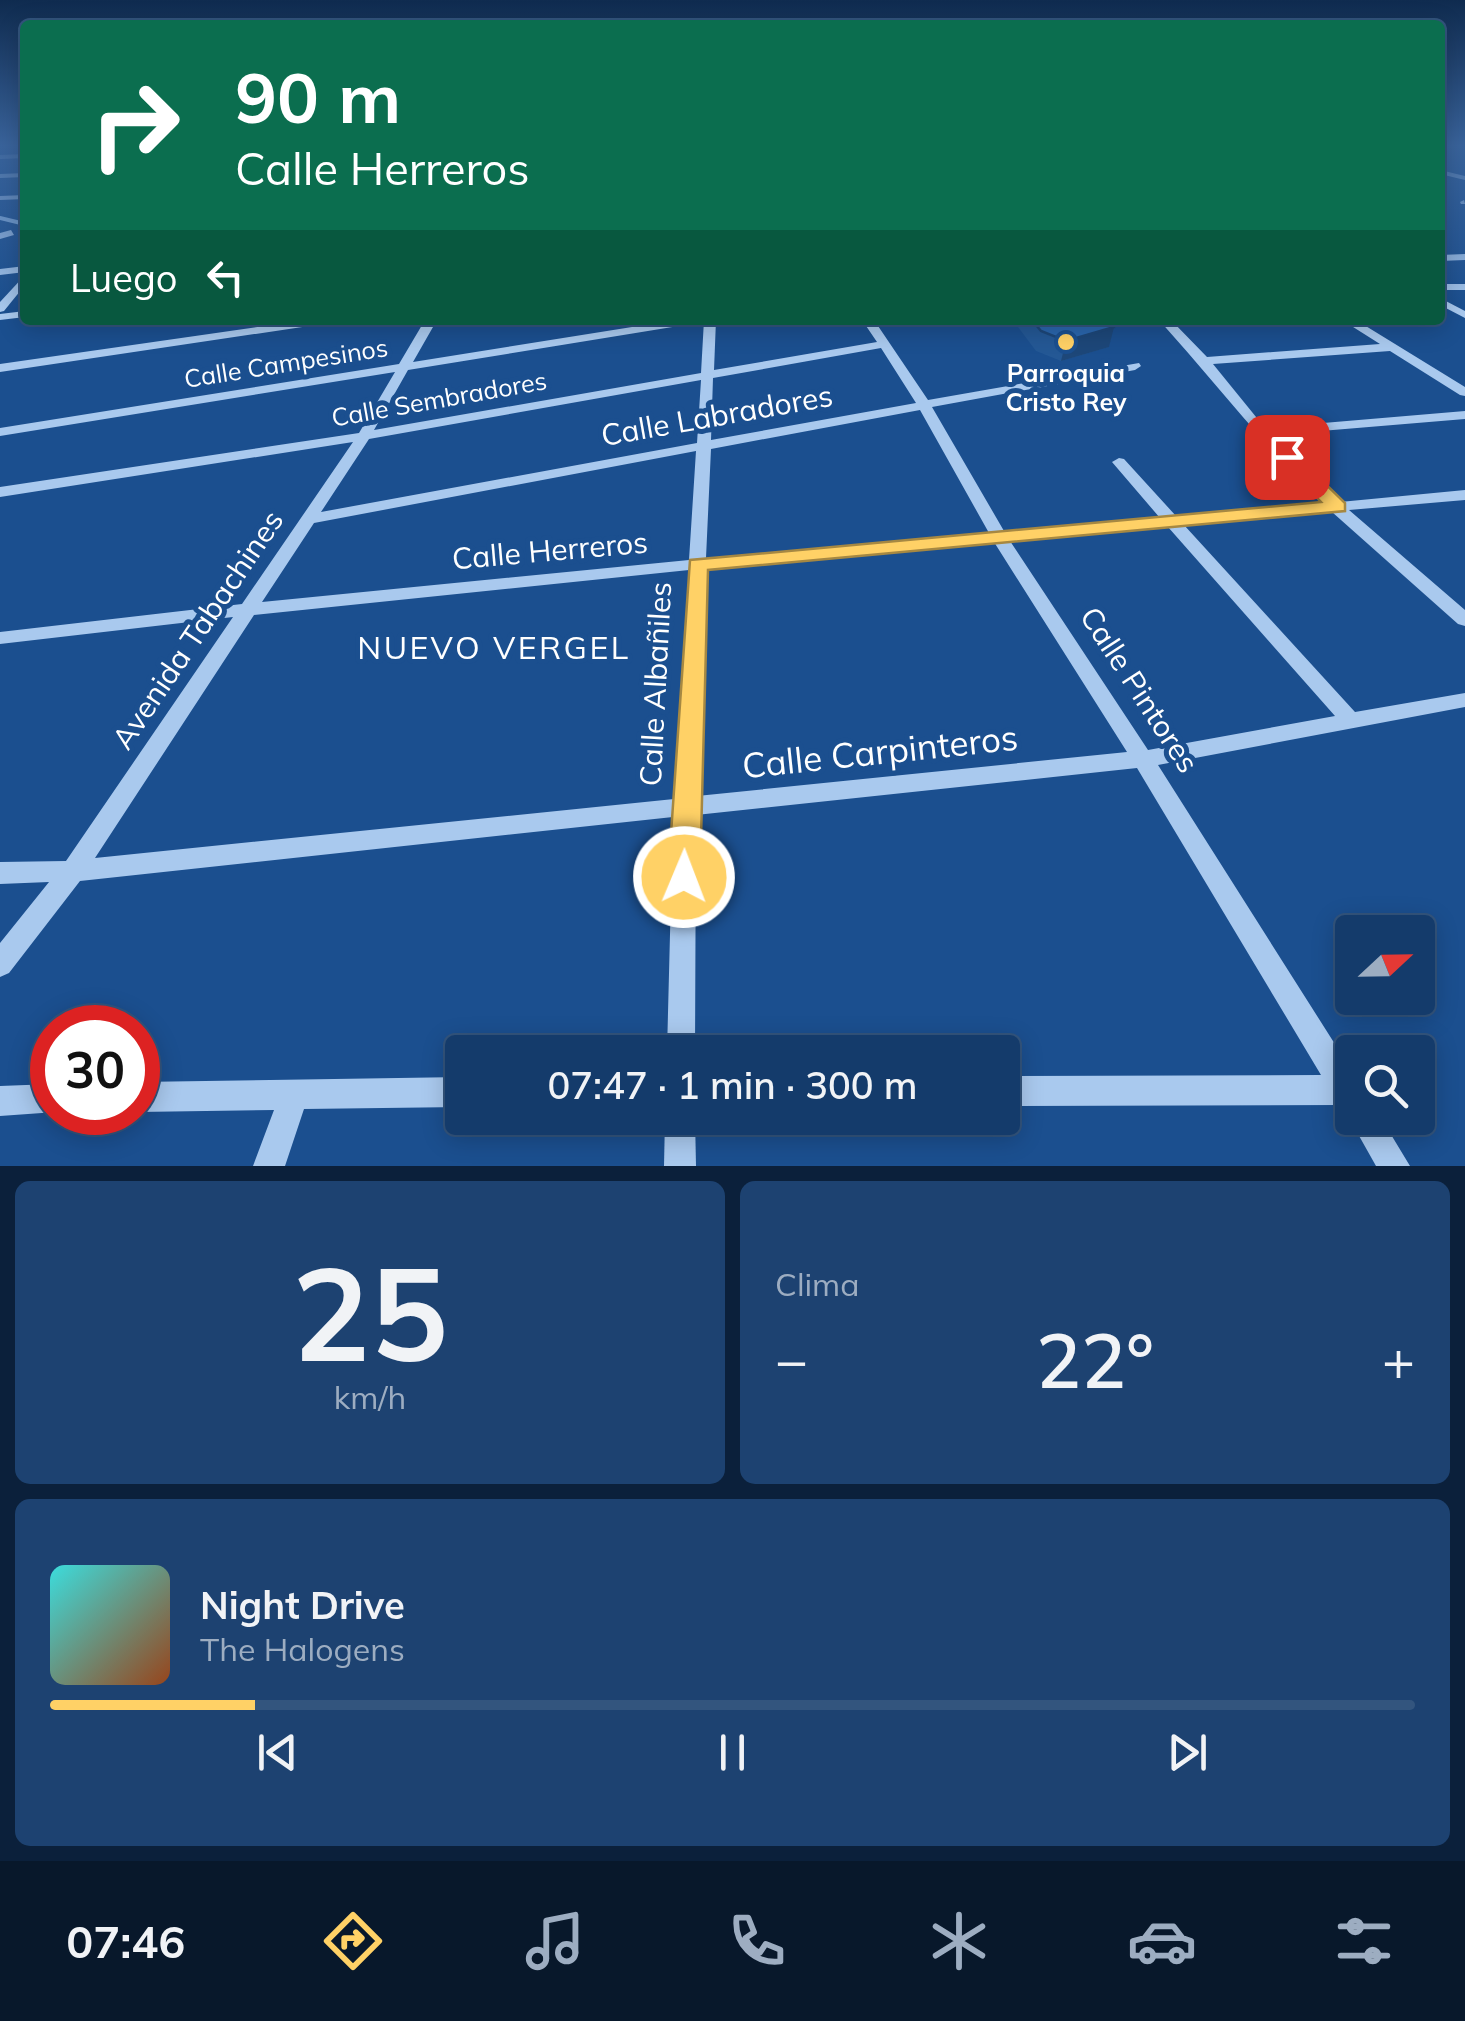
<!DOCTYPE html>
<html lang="es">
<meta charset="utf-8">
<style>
:root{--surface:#143b6b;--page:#1d4271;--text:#f1f3f6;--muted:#9dadc1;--line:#33557e;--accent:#ffd166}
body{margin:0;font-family:Mulish,sans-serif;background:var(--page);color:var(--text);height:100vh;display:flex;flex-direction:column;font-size:38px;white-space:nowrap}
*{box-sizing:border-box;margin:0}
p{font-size:32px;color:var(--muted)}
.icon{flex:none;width:55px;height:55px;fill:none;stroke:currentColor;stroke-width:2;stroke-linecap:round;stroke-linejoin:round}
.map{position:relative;height:1166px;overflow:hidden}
.panel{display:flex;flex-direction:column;gap:15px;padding:15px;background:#0b203b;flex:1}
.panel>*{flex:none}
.top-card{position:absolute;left:20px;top:20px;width:1425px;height:305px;border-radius:10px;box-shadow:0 5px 25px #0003,0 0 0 2px var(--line);background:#0b6e4f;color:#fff;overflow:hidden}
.needle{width:65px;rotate:68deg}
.tools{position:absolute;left:1335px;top:915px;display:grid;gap:20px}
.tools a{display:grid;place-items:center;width:100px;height:100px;border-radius:10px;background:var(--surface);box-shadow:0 5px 25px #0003,0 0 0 2px var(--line);font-size:50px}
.speed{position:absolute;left:30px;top:1005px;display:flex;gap:20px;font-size:50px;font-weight:700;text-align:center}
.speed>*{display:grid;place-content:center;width:130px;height:130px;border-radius:50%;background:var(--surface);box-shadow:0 5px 25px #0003,0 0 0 2px var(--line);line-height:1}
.speed .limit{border:15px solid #d22;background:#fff;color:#111}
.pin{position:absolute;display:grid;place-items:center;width:85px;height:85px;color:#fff;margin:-42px;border-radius:20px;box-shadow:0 5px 15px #0006}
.me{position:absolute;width:110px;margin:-55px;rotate:1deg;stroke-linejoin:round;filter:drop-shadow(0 0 8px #0008)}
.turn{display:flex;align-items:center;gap:35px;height:210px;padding:0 50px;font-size:45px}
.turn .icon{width:130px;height:130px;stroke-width:2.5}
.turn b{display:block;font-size:70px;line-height:85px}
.then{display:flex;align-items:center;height:95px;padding:0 50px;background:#0003;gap:20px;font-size:38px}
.big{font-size:75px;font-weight:600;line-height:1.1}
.panel .tile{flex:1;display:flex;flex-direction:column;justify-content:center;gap:15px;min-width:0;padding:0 35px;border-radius:15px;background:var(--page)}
.panel .dial{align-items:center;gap:0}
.dial b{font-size:130px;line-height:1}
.song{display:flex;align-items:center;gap:30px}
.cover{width:120px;height:120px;border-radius:15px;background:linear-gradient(135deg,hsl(180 70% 55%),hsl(20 70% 35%))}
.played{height:10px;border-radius:5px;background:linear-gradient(90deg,var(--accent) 15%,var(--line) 15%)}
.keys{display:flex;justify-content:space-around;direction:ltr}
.heat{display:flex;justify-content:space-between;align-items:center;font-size:55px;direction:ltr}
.panel .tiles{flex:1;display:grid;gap:15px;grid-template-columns:1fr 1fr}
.tile:last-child{grid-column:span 2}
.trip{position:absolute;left:445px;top:1035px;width:575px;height:100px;border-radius:10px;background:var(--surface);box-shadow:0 5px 25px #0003,0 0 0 2px var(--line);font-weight:600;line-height:100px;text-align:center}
.tabs{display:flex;height:160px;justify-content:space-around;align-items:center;background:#08182b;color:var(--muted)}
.tabs .icon{width:70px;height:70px}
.tabs .on{color:var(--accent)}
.tabs b{font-size:45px;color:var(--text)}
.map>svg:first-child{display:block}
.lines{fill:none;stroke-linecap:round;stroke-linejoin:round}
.stream{stroke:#9cc4f0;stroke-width:4}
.minor{fill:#a9c9ee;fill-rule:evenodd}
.wall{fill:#245895}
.shaded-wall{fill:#1d4779}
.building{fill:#2a66ad;stroke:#1d4779;stroke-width:2.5}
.route{fill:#ffd166;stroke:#a68842;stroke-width:2.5}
.poi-dot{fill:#ffd166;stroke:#1b4f8f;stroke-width:4}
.labels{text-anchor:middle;stroke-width:10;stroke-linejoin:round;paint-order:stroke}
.far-street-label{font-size:25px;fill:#fff;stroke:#1b4f8f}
.far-poi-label{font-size:25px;font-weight:bold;fill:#fff;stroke:#1b4f8f}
.street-label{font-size:30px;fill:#fff;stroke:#1b4f8f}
.neighbourhood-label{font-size:32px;letter-spacing:2.5px;fill:#fff;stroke:#1b4f8f}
.near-street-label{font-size:35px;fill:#fff;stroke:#1b4f8f}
</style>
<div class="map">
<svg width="1465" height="1166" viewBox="0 0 1465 1166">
<rect width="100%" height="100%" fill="#1b4f8f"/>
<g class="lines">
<polyline class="stream" points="0,218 25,224"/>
<g class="minor">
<polygon points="25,154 25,158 0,159 0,155"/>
<polygon points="1440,170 1465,176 1465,180 1440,174"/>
<polygon points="25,173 25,177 0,178 0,174"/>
<polygon points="25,195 25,199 0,200 0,196"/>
<polygon points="1464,200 1465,204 1461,204 1460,202"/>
<polygon points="11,230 14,235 0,239 0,233"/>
<polygon points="1465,254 1465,260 1440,261 1440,255"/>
<polygon points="25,266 25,272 0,275 0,269"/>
<polygon points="25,275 25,285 4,311 0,312 0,302"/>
<rect x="1440" y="284" width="25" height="6"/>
<polygon points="1440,298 1465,311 1465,318 1440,305"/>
<polygon points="25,311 25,317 0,320 0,314"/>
<polygon points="306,320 335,320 329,323 0,372 0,364"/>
<path d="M425,320H437L413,362L676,320H703L697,323L408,370L374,430L701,373L704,320H716L714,370L877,342L862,320H874L928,400L1139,363L1141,366L1135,370L932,407L1004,531L1160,518L1112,462L1119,458L1124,459L1176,516L1323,503C1264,446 1214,381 1159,320H1171L1207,357L1380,344L1342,320H1356L1465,387V396L1460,395L1390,351L1213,364L1265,428L1465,411V419L1273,435L1340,502L1465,490V500L1349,510L1465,610V626L1458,624L1332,512L1184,525L1355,712L1465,693V707L1158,765L1352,1071V1118H1381L1410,1166H1376L1349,1118L1351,1113L1339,1105L1002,1106V1076L1321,1075L1137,768L696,815L695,1052H667L673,817L80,881L9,973L0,977V943L49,882L0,884V862L66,861L233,617L0,644V632L242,604L353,442L0,497V487L359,433L395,372L0,436V428L399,364ZM881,348L916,403L711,440L713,378ZM701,380L697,443L321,512L369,439ZM920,410L989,533L706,558L711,449ZM696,451L689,560L262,602L314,523ZM1168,527L1335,716L1148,750L1010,541ZM994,542L1127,752L697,796L706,568ZM689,570L674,799L95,858L254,615Z"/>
<polygon points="462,1077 462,1107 304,1109 285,1166 253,1166 274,1110 138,1112 138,1082"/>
<polygon points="52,1084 52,1112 56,1112 0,1116 0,1086"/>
<polygon points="665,1118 695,1118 696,1166 664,1166"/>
</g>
</g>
<polygon class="wall" points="1019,320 1114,320 1109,347 1061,361 1036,351 1018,327"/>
<polygon class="shaded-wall" points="1114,327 1109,347 1061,361 1066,341"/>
<polygon class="building" points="1032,320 1114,320 1114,327 1066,341 1041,331"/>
<linearGradient id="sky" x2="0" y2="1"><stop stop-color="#0f2b4f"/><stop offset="0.47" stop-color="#39639b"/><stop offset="1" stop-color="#39639b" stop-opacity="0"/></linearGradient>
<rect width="1465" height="309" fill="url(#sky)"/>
<polygon class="route" points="1287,452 1294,453 1345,503 1345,511 708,570 700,877 695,887 684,891 673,887 668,877 690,560 1321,502 1278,457"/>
<circle class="poi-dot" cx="1066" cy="342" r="10"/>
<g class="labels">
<g class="far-street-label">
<text transform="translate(286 363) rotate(-9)" y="9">Calle Campesinos</text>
<text transform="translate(439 399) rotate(-10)" y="9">Calle Sembradores</text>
</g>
<g class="far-poi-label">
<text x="1066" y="382">Parroquia<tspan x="1066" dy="29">Cristo Rey</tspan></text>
</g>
<g class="street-label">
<text transform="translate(717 416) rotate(-10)" y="10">Calle Labradores</text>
<text transform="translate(550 551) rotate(-5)" y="10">Calle Herreros</text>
<text transform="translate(198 630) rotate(-56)" y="10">Avenida Tabachines</text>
<text transform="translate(656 684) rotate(-87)" y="10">Calle Albañiles</text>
<text transform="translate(1139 690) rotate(57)" y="10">Calle Pintores</text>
</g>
<g class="neighbourhood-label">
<text x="494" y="659">NUEVO VERGEL</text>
</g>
<g class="near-street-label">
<text transform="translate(880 752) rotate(-6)" y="12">Calle Carpinteros</text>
</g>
</g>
</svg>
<div class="tools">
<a><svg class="needle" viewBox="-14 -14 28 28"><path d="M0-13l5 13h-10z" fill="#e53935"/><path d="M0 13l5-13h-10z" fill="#9dadc1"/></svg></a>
<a><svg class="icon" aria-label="search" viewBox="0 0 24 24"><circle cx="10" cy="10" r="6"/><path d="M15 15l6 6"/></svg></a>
</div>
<div class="speed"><div class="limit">30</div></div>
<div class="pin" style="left:1287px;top:457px;background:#d93025"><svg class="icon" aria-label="arrive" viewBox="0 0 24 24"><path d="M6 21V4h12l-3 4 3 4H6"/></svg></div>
<svg class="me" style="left:684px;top:877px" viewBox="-20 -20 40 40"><circle r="17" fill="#ffd166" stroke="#fff" stroke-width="3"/><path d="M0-11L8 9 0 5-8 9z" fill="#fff"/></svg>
<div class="trip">07:47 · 1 min · 300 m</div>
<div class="top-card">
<div class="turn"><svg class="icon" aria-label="right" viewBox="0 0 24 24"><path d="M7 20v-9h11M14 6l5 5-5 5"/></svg><div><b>90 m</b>Calle Herreros</div></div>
<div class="then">Luego<svg class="icon" aria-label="left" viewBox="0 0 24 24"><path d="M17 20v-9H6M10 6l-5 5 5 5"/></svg></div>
</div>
</div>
<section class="panel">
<div class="tiles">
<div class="tile dial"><b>25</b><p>km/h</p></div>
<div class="tile"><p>Clima</p>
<div class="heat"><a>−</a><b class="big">22°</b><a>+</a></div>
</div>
<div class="tile">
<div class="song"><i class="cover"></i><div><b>Night Drive</b><p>The Halogens</p></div></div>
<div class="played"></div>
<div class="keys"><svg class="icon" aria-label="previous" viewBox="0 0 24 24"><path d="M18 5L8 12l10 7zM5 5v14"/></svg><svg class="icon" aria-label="pause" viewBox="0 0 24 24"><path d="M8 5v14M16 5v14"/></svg><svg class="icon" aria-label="next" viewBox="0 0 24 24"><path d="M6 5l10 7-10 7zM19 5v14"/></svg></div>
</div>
</div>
</section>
<nav class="tabs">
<b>07:46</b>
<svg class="icon on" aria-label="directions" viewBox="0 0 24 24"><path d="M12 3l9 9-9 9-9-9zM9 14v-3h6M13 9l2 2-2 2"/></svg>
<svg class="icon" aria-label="music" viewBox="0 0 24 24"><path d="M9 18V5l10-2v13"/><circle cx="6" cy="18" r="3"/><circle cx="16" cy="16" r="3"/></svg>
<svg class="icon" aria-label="phone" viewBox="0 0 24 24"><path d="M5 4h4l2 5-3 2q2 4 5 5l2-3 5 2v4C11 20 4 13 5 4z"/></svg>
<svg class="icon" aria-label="climate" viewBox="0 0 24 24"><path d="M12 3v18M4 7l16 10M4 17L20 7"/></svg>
<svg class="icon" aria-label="car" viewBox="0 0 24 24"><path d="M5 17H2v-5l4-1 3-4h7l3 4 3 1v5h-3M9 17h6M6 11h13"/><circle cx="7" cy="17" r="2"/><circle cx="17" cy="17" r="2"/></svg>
<svg class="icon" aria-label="filters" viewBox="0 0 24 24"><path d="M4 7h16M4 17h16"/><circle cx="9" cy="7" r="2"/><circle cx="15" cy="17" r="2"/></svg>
</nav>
